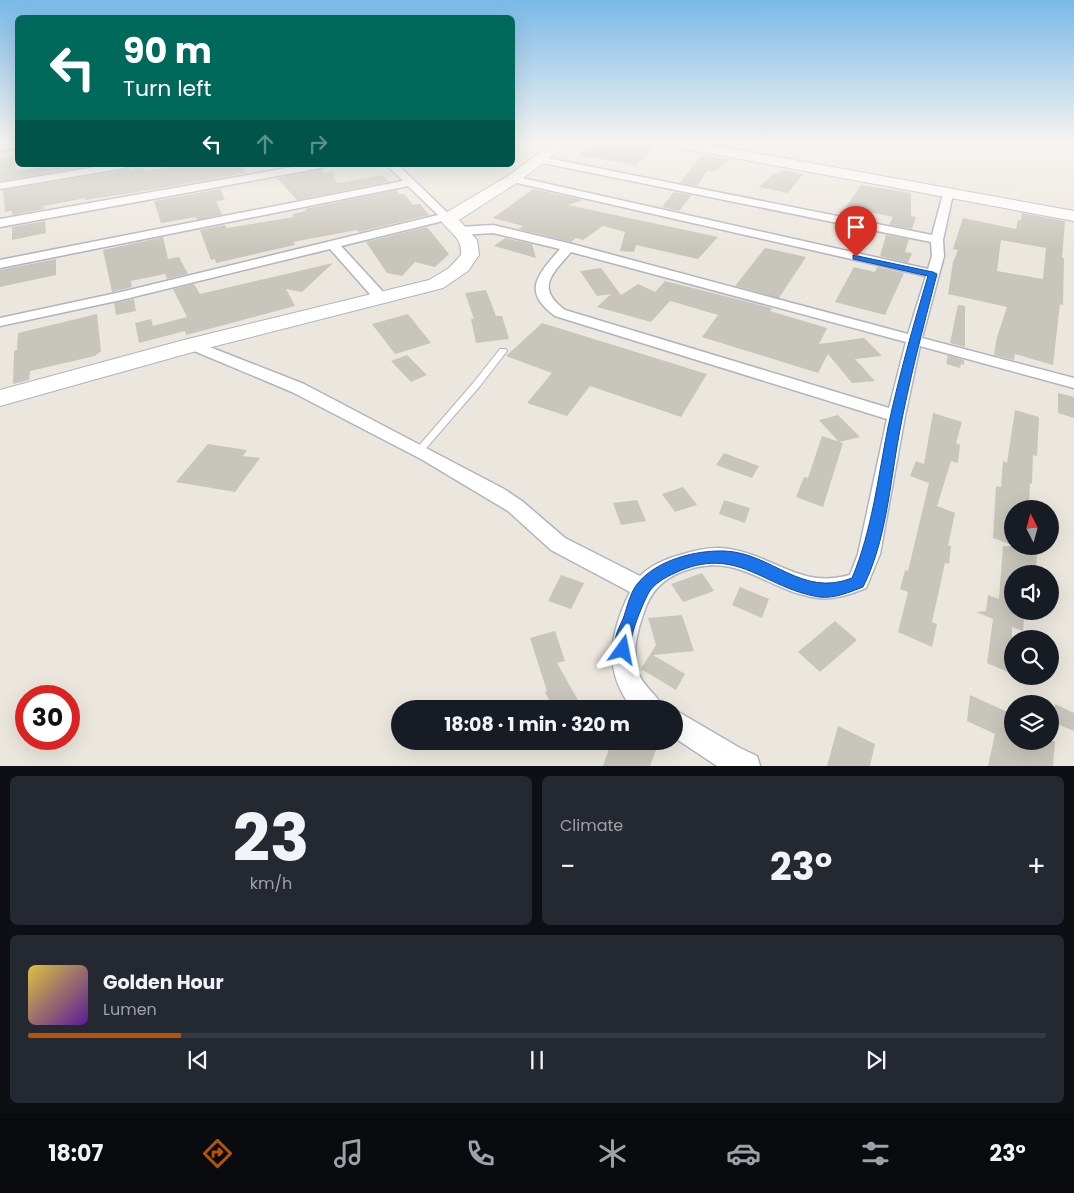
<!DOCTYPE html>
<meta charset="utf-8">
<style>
:root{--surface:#171b24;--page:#242831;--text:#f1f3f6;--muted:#9ea1a6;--line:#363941;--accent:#b45309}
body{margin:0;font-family:Poppins,sans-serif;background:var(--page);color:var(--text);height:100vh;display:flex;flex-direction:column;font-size:19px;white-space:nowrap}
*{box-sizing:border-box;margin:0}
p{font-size:16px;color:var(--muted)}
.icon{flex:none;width:28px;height:28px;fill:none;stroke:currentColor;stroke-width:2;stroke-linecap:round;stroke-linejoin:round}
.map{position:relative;height:766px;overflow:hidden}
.details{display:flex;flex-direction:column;gap:10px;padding:10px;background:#0d0f14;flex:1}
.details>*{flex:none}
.banner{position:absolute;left:15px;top:15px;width:500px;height:152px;border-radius:8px;box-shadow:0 5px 20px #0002;background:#00695c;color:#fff;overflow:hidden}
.needle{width:32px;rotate:354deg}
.fabs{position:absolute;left:1004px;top:500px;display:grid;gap:10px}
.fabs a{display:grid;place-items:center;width:55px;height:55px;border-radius:50%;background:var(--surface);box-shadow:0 5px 20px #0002;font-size:25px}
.speed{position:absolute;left:15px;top:685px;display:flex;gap:10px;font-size:25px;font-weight:700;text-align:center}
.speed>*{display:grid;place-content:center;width:65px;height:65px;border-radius:50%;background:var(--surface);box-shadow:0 5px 20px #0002;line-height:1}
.speed .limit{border:8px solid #d22;background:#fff;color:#111}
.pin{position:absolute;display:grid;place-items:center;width:42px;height:42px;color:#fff;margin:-51px -21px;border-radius:50% 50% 50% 0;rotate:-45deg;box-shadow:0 0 5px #0007}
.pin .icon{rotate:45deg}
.me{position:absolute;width:55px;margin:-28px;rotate:12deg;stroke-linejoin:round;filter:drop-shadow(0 0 4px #0008)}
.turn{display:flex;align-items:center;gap:18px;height:105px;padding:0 25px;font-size:22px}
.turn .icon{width:65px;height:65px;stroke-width:2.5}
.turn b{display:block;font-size:35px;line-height:42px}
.lanes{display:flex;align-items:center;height:48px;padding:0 25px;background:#0003;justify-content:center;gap:25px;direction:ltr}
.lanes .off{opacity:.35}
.big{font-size:38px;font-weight:700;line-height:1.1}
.details .tile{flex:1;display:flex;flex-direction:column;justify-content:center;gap:8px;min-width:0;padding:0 18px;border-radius:8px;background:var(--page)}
.details .dial{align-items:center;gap:0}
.dial b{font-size:65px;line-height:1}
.song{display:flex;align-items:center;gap:15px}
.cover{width:60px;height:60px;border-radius:8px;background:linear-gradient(135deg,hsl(50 70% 55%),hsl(270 70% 35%))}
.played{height:5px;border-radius:2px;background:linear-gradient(90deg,var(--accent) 15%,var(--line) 15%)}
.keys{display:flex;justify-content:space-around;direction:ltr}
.heat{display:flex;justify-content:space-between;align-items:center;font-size:28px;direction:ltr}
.details .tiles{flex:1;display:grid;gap:10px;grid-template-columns:1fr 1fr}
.tile:last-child{grid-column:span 2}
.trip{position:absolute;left:391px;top:700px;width:292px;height:50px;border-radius:25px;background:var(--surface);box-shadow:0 5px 20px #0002;font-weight:700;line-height:50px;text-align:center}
.tab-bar{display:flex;height:80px;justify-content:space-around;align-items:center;background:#090b0e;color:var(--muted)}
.tab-bar .icon{width:35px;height:35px}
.tab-bar .current{color:var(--accent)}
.tab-bar b{font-size:22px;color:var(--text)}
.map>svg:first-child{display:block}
.building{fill:#c8c5bc;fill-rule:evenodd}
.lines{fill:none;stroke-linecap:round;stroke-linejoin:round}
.lane-casing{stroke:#b1b3be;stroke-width:2}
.street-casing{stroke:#b1b3be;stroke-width:3}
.secondary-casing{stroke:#b1b3be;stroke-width:2}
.lane{fill:#fff;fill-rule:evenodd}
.street{fill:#fff;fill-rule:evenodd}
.secondary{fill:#fff;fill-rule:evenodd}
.rail{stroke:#a1a2b4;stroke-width:2.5}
.route{fill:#1a73e8;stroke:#114b97}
</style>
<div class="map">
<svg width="1074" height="766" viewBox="0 0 1074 766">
<rect width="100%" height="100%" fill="#ece7de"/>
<g class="building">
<polygon points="595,143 637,143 654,147 636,165 579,155"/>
<polygon points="702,155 730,160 714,172 707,171 697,186 680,183"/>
<polygon points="13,156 17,171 54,165 96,165 2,181 0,179 0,158"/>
<polygon points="176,165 243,165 244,173 151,190 85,200 86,198 43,206 44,209 12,215 12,211 5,212 3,190 125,170 130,167 130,170 143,168 144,171 177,166"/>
<polygon points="323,169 324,173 333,172 337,183 383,175 389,182 297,200 277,178"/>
<polygon points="782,170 803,174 788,193 759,187 774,173 777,174"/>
<polygon points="861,185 911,193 911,216 916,217 912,229 889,225 893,217 846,207"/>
<polygon points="220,189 225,200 216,201 222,215 197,220 196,217 161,223 154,201"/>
<polygon points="533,189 583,200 568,205 718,237 698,259 636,245 634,252 620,251 625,232 603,226 583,240 576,238 571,242 518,229 523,226 493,218"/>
<polygon points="396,190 399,194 404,194 413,205 420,204 429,215 359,232 357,230 293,242 295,245 216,263 215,259 211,260 200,230 225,225 227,228 294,217 292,214 306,211 305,209"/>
<polygon points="674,192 692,195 679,211 662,207"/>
<path d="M1022,213L1065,221L1062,258H1064L1063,305L1060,304L1053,365L1015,354L1014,360L994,355L997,337L1007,307L948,294L953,262L958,250L953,249L963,218L1016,229L1018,220H1021ZM1001,240L1046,248L1043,279L997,271Z"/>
<polygon points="45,221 46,233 12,240 12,227"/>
<polygon points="427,227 449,254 435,267 415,262 402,276 387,273 366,242"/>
<polygon points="886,235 909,239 905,252 912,253 908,263 880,256"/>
<polygon points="163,237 168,259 179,257 188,274 167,279 165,274 131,281 132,287 112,292 103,250"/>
<polygon points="505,238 532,244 536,258 494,246"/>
<polygon points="765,248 806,257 779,298 735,286"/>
<polygon points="56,259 56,275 0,287 0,270"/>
<polygon points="333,263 302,292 286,289 295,306 186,335 185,331 139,343 135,323 151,319 153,326 187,317 173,289 194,284 200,294"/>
<polygon points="854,267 875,272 877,267 904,273 885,315 835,302"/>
<polygon points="601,268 621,295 638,284 655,292 665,281 772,308 770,311 827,328 819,344 864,338 882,356 855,359 875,381 852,383 828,354 818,373 702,337 718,315 670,301 651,322 597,307 611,294 597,296 580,271"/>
<polygon points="486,290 496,316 502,316 509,339 476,343 471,319 474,319 465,293"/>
<polygon points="134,299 136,311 116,315 114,303"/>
<polygon points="958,305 965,306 965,347 950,343"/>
<polygon points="97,314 101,351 95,356 30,371 29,380 13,384 14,351 17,350 18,333"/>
<polygon points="408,314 431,343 395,354 372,324"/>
<polygon points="542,323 707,374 681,417 590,386 567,416 527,403 552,373 506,356"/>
<polygon points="407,355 427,375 411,382 391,361"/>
<polygon points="948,355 964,360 964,365 961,364 960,368 946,364"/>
<polygon points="1058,393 1074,397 1074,418 1058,413"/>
<polygon points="1015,410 1039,417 1037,456 1033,455 1032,484 1030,483 1029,509 1012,509 1012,545 993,538 996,486 1001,487 1003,461 1007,463"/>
<polygon points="933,413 962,422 956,443 960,445 958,463 951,461 937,506 955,513 948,546 951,546 949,564 945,563 932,622 937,624 932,647 898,632 908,592 900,589 905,570 908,571 929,483 910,476 916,461 924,464"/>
<polygon points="838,415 860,437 839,442 819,420"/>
<polygon points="822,436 843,443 823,507 796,497 804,477 808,478"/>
<polygon points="208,444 247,450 243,456 260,458 235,492 176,482"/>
<polygon points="724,453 759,466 752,478 716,465"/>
<polygon points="683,487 697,505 675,512 662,494"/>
<polygon points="637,500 646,521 621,525 613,503"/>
<polygon points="724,500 750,508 745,523 719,514"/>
<polygon points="1003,546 1037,546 1036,574 1012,574 1012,611 1025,611 1023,631 1012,627 1012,674 987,663 993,619 976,612 986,611 988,595 999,599"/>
<polygon points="702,573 714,591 683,602 671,584"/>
<polygon points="561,575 584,583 571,609 548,601"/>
<polygon points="740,587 769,599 762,618 732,605"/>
<polygon points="682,615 694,651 653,655 685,674 676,690 641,669 656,645 648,618"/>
<polygon points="835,621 857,640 820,672 798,652"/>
<polygon points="555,631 565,661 557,663 583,709 554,709 545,692 547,691 530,638"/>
<polygon points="970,695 1012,714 1012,741 1055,741 1053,766 988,766 995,734 967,721"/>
<polygon points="1055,704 1074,713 1074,731 1054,723"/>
<polygon points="838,726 875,744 870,766 827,766"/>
<polygon points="612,741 635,741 656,750 650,766 603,766"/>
</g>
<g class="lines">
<g class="lane-casing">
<polygon id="lane" points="500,349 506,349 507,351 480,386 422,453 416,453 414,451 416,449 474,382"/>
</g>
<g class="street-casing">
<g id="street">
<path d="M542,157L932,235L943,194L944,192H952L953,194L943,240L944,256L922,338L1074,378V388L920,346L905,416L880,554L866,588C851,594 834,600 818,598C765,591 739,549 681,572C661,580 650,593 644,612C637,632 632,651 638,672C643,687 658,695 664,709H633C602,671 610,633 630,592L551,550L508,511L421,459L292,392L187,348L184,345L187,342H197L304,384L504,489L522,501L565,538L640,576C651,565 666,559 680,555C696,550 713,546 729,549C775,556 800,589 850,575L858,554L887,419L555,316C521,291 538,275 560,249L493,233L460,235L454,231L460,227L493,225L572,244L908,334L926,276L513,182L508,179L513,176L928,269L932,256L931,242L538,162V158ZM571,252L906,342L889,408L565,310C535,288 552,274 571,252Z"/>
<polygon points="107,165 130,165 125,168 0,189 0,183"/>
<polygon points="304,165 326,165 321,168 0,227 0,219"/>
<polygon points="387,165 398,165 454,219 448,222 443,221 341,246 386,295 388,298 386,301 376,301 330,249 121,300 0,326 0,318 121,292 438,215 408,186 0,268 0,260 403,181"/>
<polygon points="675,710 740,748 757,756 760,766 717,766 675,738"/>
</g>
</g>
<g class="secondary-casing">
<g id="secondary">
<path d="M553,143H569L518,182L459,220L477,240L479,255L468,271L443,288L200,350L0,406V390L184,340L429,280L449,268L461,255C463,237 448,232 440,219L442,215L508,176Z"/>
<polygon points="669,143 700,143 1074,211 1074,221 676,147"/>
</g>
</g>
<use href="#lane" class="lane"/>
<use href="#street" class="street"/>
<use href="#secondary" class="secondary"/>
<polyline class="rail" points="0,151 18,148"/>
</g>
<linearGradient id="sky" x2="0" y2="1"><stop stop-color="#7ab9e8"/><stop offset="0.57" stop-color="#f6f4f0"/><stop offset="1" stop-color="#f6f4f0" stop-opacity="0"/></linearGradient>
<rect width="1074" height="250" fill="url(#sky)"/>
<path class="route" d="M853,255L933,272L937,274C923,328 909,381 899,435C890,484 886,542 863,587C850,592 834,599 819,597C763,588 737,544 675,573C666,577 653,584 648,594C642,606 635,623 632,636C630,643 632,649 629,655L623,657L617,655C611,642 618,630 623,619C627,608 630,592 638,583C657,560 695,550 725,551C772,553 802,598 852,578C872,531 878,477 888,427C899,376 913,326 928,276L853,259Z"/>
</svg>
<div class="fabs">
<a><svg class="needle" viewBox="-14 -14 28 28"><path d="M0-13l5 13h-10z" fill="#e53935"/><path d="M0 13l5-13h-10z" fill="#9ea1a6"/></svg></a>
<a><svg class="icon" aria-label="sound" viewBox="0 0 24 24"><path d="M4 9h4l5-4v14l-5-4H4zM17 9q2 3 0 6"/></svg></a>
<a><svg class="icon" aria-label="search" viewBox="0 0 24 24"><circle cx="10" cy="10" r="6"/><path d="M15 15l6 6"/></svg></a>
<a><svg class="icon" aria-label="layers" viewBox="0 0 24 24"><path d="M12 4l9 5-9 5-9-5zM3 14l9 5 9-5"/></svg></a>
</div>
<div class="speed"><div class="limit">30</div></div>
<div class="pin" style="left:856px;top:257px;background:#d93025"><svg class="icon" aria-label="arrive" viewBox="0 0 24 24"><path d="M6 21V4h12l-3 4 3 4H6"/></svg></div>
<svg class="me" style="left:623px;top:650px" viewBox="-20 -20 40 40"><path d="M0-17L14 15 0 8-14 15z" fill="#1a73e8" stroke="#fff" stroke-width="4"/></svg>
<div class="trip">18:08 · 1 min · 320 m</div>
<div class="banner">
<div class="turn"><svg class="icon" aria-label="left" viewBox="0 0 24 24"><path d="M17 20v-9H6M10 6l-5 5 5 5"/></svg><div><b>90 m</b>Turn left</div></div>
<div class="lanes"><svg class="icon" aria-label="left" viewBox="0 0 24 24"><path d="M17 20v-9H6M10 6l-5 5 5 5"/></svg><svg class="icon off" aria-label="ahead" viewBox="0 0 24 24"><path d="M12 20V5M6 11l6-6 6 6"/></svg><svg class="icon off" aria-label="right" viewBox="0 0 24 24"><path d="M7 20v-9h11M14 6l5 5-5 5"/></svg></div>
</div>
</div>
<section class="details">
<div class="tiles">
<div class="tile dial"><b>23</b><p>km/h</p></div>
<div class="tile"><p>Climate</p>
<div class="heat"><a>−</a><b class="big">23°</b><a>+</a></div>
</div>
<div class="tile">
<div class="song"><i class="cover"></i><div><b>Golden Hour</b><p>Lumen</p></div></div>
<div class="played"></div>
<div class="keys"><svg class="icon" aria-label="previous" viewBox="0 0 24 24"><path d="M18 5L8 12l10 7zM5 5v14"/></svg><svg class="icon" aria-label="pause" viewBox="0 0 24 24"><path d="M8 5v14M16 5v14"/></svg><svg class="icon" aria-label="next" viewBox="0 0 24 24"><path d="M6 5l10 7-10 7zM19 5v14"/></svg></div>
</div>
</div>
</section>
<nav class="tab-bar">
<b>18:07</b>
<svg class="icon current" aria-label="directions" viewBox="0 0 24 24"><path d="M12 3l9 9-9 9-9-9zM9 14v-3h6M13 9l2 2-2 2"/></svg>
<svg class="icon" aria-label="music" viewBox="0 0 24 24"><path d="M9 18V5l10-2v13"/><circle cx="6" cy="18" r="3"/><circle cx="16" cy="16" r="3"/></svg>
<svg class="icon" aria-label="phone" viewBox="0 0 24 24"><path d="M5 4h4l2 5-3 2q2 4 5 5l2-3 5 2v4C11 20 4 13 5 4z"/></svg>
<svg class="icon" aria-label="climate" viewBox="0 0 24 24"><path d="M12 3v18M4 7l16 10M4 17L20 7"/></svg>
<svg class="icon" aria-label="car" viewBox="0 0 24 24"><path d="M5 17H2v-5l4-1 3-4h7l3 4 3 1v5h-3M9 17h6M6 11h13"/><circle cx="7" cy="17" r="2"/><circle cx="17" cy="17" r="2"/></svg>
<svg class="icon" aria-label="filters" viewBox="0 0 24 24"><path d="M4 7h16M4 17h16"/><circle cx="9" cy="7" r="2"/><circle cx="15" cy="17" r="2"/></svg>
<b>23°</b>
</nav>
